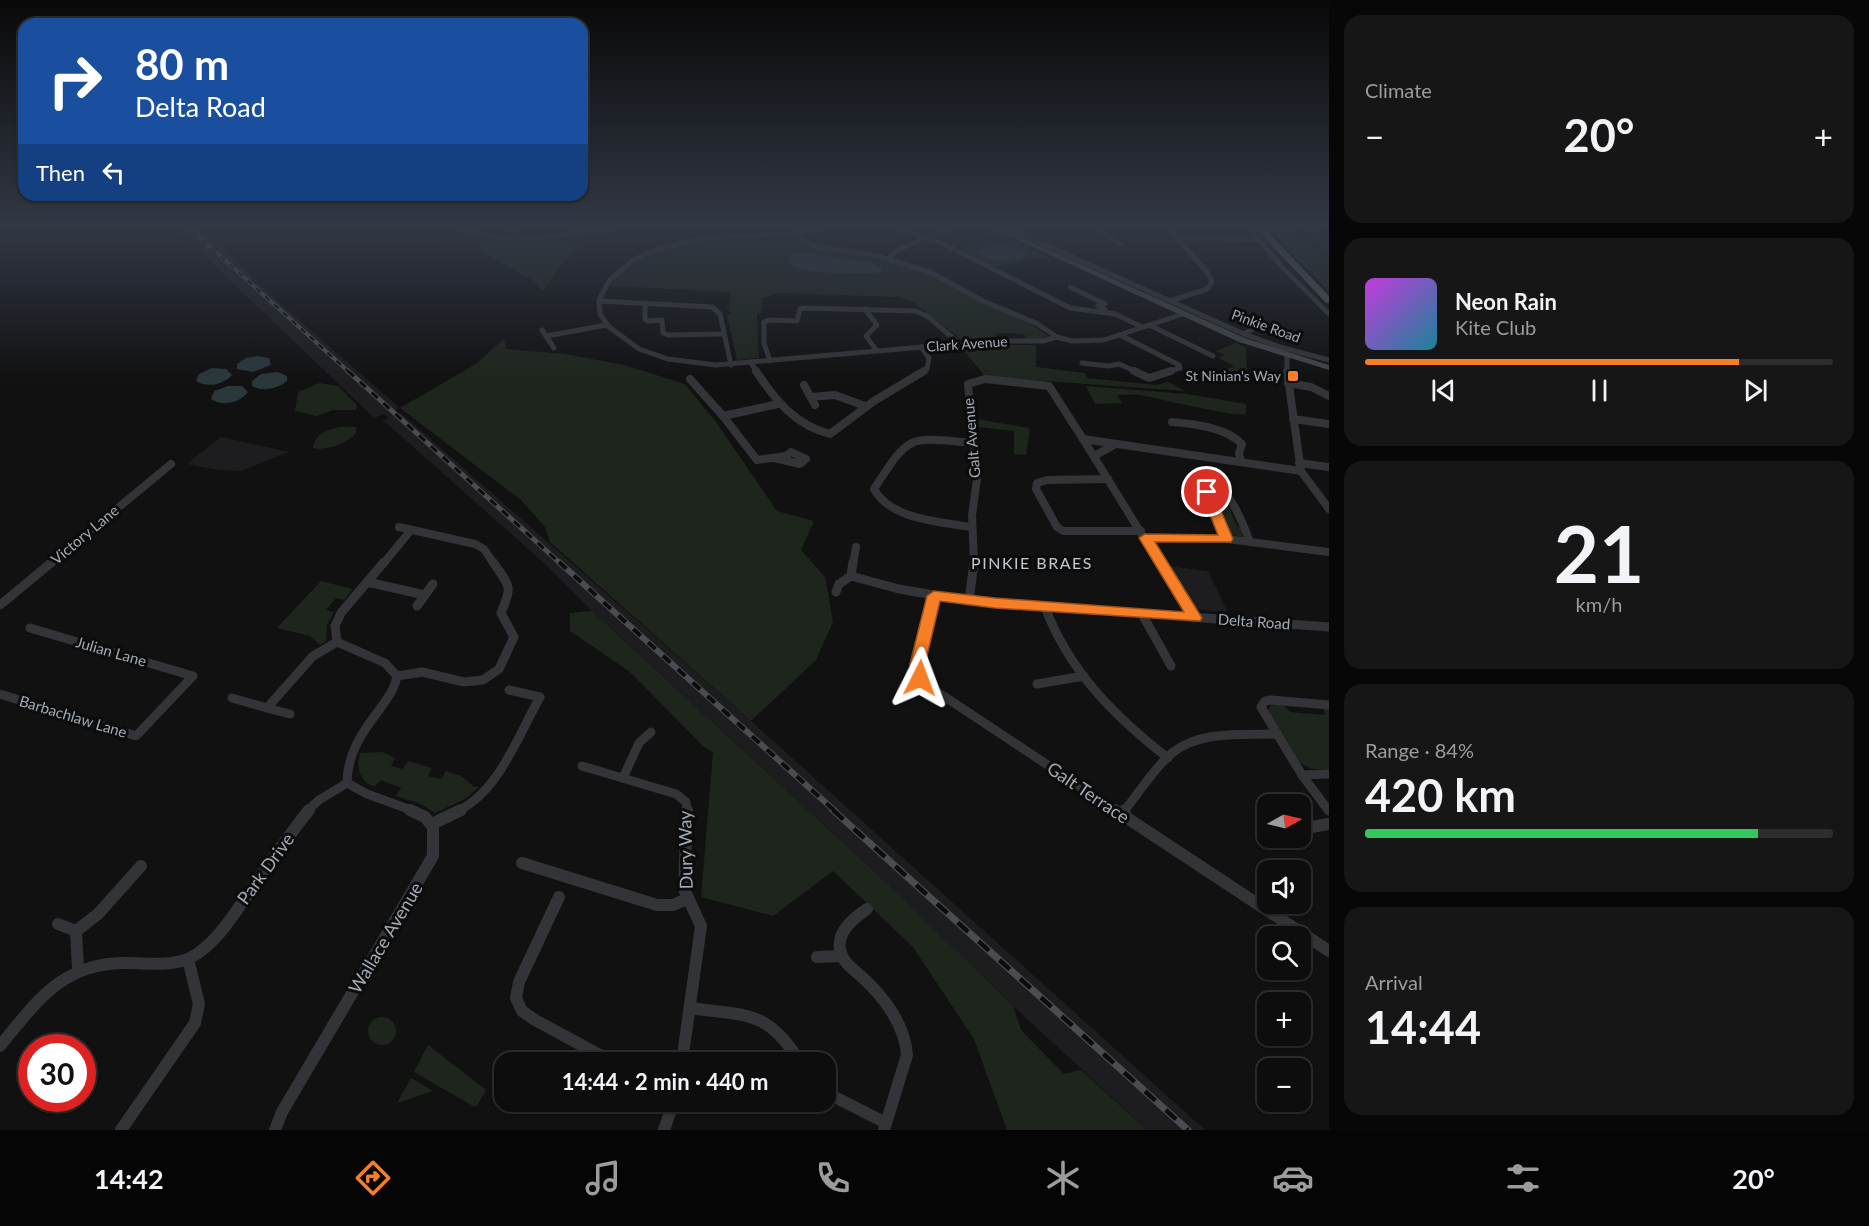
<!DOCTYPE html>
<meta charset="utf-8">
<style>
:root{--surface:#0d0d0e;--page:#161617;--text:#f1f3f6;--muted:#9a9c9e;--line:#2d2d2e;--accent:#f67e26}
body{margin:0;font-family:Lato,sans-serif;background:var(--page);color:var(--text);height:100vh;display:flex;flex-direction:column;font-size:22px;white-space:nowrap}
*{box-sizing:border-box;margin:0}
p{font-size:20px;color:var(--muted)}
.icon{flex:none;width:33px;height:33px;fill:none;stroke:currentColor;stroke-width:2;stroke-linecap:round;stroke-linejoin:round}
.map{position:relative;flex:1;overflow:hidden}
.sheet{display:flex;flex-direction:column;gap:15px;padding:15px;background:#070708;width:540px}
.sheet>*{flex:none}
.top-card{position:absolute;left:18px;top:18px;width:570px;height:183px;border-radius:18px;box-shadow:0 2px 4px #0004,0 0 0 2px var(--line);background:#1a4fa0;color:#fff;overflow:hidden}
.needle{width:39px;rotate:82deg}
.controls{position:absolute;left:1257px;top:794px;display:grid;gap:12px}
.controls a{display:grid;place-items:center;width:54px;height:54px;border-radius:12px;background:var(--surface);box-shadow:0 2px 4px #0004,0 0 0 2px var(--line);font-size:30px}
.speed{position:absolute;left:18px;top:1034px;display:flex;gap:12px;font-size:30px;font-weight:700;text-align:center}
.speed>*{display:grid;place-content:center;width:78px;height:78px;border-radius:50%;background:var(--surface);box-shadow:0 2px 4px #0004,0 0 0 2px var(--line);line-height:1}
.speed .limit{border:9px solid #d22;background:#fff;color:#111}
.pin{position:absolute;display:grid;place-items:center;width:51px;height:51px;color:#fff;margin:-26px;border:3px solid #fff;border-radius:50%;box-shadow:0 2px 6px #0007}
.me{position:absolute;width:66px;margin:-33px;rotate:3deg;stroke-linejoin:round;filter:drop-shadow(0 0 4px #0008)}
.turn{display:flex;align-items:center;gap:21px;height:126px;padding:0 18px;font-size:27px}
.turn .icon{width:78px;height:78px;stroke-width:2.5}
.turn b{display:block;font-size:42px;line-height:51px}
.then{display:flex;align-items:center;height:57px;padding:0 18px;background:#0003;gap:12px;font-size:22px}
.big{font-size:45px;font-weight:700;line-height:1.1}
.sheet .tile{flex:1;display:flex;flex-direction:column;justify-content:center;gap:9px;min-width:0;padding:0 21px;border-radius:18px;background:var(--page)}
.sheet .dial{align-items:center;gap:0}
.dial b{font-size:78px;line-height:1}
.song{display:flex;align-items:center;gap:18px}
.cover{width:72px;height:72px;border-radius:9px;background:linear-gradient(135deg,hsl(290 70% 55%),hsl(190 70% 35%))}
.played{height:6px;border-radius:3px;background:linear-gradient(90deg,var(--accent) 80%,var(--line) 80%)}
.keys{display:flex;justify-content:space-around;direction:ltr}
.heat{display:flex;justify-content:space-between;align-items:center;font-size:33px;direction:ltr}
.charge{height:9px;border-radius:4px;background:linear-gradient(90deg,#34c759 84%,var(--line) 0)}
.trip{position:absolute;left:494px;top:1052px;width:342px;height:60px;border-radius:18px;background:var(--surface);box-shadow:0 2px 4px #0004,0 0 0 2px var(--line);font-weight:700;line-height:60px;text-align:center}
.tab-bar{display:flex;height:96px;justify-content:space-around;align-items:center;background:#050506;color:var(--muted)}
.tab-bar .icon{width:42px;height:42px}
.tab-bar .on{color:var(--accent)}
.tab-bar b{font-size:27px;color:var(--text)}
main{display:flex;flex:1;min-height:0}
.map>svg:first-child{display:block}
.built{fill:#1d1d1f}
.green{fill:#1e251d}
.water{fill:#2a373b}
.lines{fill:none;stroke-linecap:round;stroke-linejoin:round}
.minor-far3{stroke:#323438;stroke-width:5}
.minor-far2{stroke:#323438;stroke-width:8}
.minor-far1{stroke:#323438;stroke-width:9}
.minor{stroke:#323438;stroke-width:12}
.secondary{fill:#404448;fill-rule:evenodd}
.primary{fill:#4e5257;fill-rule:evenodd}
.rail-far3-casing{stroke:#494d51;stroke-width:4}
.rail-far2-casing{stroke:#494d51;stroke-width:5}
.rail-far1-casing{stroke:#494d51;stroke-width:6}
.rail-casing{stroke:#494d51;stroke-width:7}
.rail-far3{stroke:#0c0c0d;stroke-width:2;stroke-dasharray:6;stroke-linecap:butt}
.rail-far2{stroke:#0c0c0d;stroke-width:3;stroke-dasharray:8;stroke-linecap:butt}
.rail-far1{stroke:#0c0c0d;stroke-width:4;stroke-dasharray:10;stroke-linecap:butt}
.rail{stroke:#0c0c0d;stroke-width:4.5;stroke-dasharray:14;stroke-linecap:butt}
.route{fill:#f67e26;stroke:#a05219;stroke-width:1.5}
.poi-dot{fill:#f67e26;stroke:#0c0c0d;stroke-width:2}
.labels{text-anchor:middle;stroke-width:6;stroke-linejoin:round;paint-order:stroke}
.far-street-label{font-size:14px;fill:#a2abb4;stroke:#0c0c0d}
.far-poi-label{font-size:14px;fill:#a2abb4;stroke:#0c0c0d;text-anchor:end}
.street-label{font-size:15px;fill:#a2abb4;stroke:#0c0c0d}
.neighbourhood-label{font-size:16px;letter-spacing:1.5px;fill:#c3c9d0;stroke:#0c0c0d}
.near-street-label{font-size:18px;fill:#a2abb4;stroke:#0c0c0d}
</style>
<main>
<div class="map">
<svg width="1329" height="1130" viewBox="0 0 1329 1130">
<rect width="100%" height="100%" fill="#111112"/>
<g class="built">
<polygon points="171,224 193,224 236,261 277,301 400,408 395,410 398,414 401,413 751,721 1205,1130 1147,1130 1013,1006 901,896 592,611 545,564 383,420 388,418 385,414 374,418"/>
<polygon points="221,437 289,452 241,471 218,470 187,464"/>
<polygon points="1168,566 1208,571 1228,613 1195,609"/>
</g>
<g class="green">
<polygon points="1265,224 1298,224 1329,234 1329,258 1304,233 1315,237 1297,229 1329,260 1329,292 1290,253"/>
<polygon points="983,227 986,230 989,229 1051,258 1033,258 1002,266 991,266 961,250 971,245 999,238 979,228"/>
<polygon points="583,233 585,234 580,236 579,234 562,236 563,241 581,244 559,268 544,290 540,289 535,282 481,251 483,247 439,243 461,234 498,239"/>
<path d="M789,237L811,248L883,259L923,271L1029,322L1048,336L1040,339H1027L1024,334L997,333L995,335L997,338L963,341L913,302L899,297L779,293L763,298L761,313H757L759,358L737,360L727,315L731,313L729,312L730,292L609,286C616,279 623,270 632,264C678,233 737,237 789,237Z"/>
<polygon points="504,339 506,349 565,354 624,365 685,384 716,422 777,511 814,521 801,550 825,577 833,622 816,660 751,721 550,542 545,527 521,500 400,408 476,364"/>
<polygon points="1236,343 1246,347 1247,375 1222,371 1234,366 1219,358 1225,355 1216,351"/>
<polygon points="999,345 1036,345 1036,367 1085,373 1087,378 1157,385 1168,382 1185,391 989,377 984,375 962,348"/>
<polygon points="319,383 338,386 357,405 356,410 333,410 316,416 295,411 298,392"/>
<path d="M1086,386L1187,394L1246,404V414C1236,418 1158,398 1140,395C1133,394 1124,395 1117,395L1122,403L1095,404Z"/>
<polygon points="976,419 1030,428 1026,455 1014,454 1014,431 977,427"/>
<path d="M340,427H356V433C347,443 327,451 313,448C316,433 327,430 340,427Z"/>
<polygon points="1213,491 1224,497 1237,526 1241,528 1243,537 1228,534 1211,492"/>
<polygon points="321,581 353,589 344,600 336,598 326,610 334,612 327,625 326,641 320,645 310,636 277,628"/>
<polygon points="592,611 901,896 1013,1006 1021,1030 1064,1074 1081,1070 1147,1130 1007,1130 974,1039 913,947 833,871 773,916 701,897 713,752 704,747 630,672 570,631 570,613"/>
<polygon points="1282,704 1290,712 1325,715 1324,708 1329,709 1329,770 1312,769 1300,763 1268,711 1271,705"/>
<path d="M383,752L395,758L391,766L403,769L408,761L432,768L428,776L441,779L446,771L461,776L473,786L479,787L465,799L435,813L421,804L396,796L401,788L381,780L374,787C359,780 356,769 360,753Z"/>
<circle cx="382" cy="1031" r="14"/>
<polygon points="428,1045 486,1090 477,1106 473,1106 414,1072"/>
<polygon points="411,1078 433,1091 397,1103"/>
</g>
<g class="water">
<path d="M1001,244L1028,253C1016,264 987,263 976,251Z"/>
<path d="M804,253L871,263L882,268L880,272L870,274C851,273 799,275 787,261L792,255Z"/>
<polygon points="257,356 269,358 271,365 253,372 237,369 237,364 246,358"/>
<path d="M212,368L226,369L232,375C223,385 207,388 196,381L199,374Z"/>
<path d="M278,372L287,376V381C277,389 263,392 252,386V381L261,374Z"/>
<path d="M228,386H242L248,392C240,403 222,407 211,399L214,391Z"/>
</g>
<g class="lines">
<g class="minor-far3">
<path d="M451,224C499,251 586,232 639,224"/>
<polyline points="512,224 513,236"/>
<polyline points="837,224 793,234 701,238 650,252 632,261 609,281 599,300 600,314 609,327 639,349 668,359 716,365 992,341 1043,341 1057,337"/>
<polyline points="886,224 944,244 1070,308 1115,314 1142,327"/>
<polyline points="925,224 943,230"/>
<polyline points="999,224 1244,334 1280,347 1329,360"/>
<polyline points="1090,224 1122,245"/>
<polyline points="1165,224 1207,272 1212,282 1207,289 1170,301"/>
<polyline points="1246,224 1283,268 1329,314"/>
<polyline points="793,234 813,246 874,255 930,272 983,301 1036,323 1057,337 1072,341 1104,340 1183,314"/>
<polyline points="1175,237 1259,240"/>
<polyline points="888,259 896,251 943,230"/>
<polyline points="1070,287 1105,304 1098,306 1105,310"/>
<polyline points="599,301 712,307 720,314 731,365"/>
<polyline points="645,304 645,319 648,321 662,320 663,333 668,335 723,334"/>
<polyline points="865,309 877,325 866,336 877,351"/>
<polyline points="1149,325 1213,356"/>
<polyline points="542,330 554,348"/>
<polyline points="1244,334 1265,322"/>
<polyline points="1120,335 1179,365 1180,368 1166,372"/>
<polyline points="546,336 607,325"/>
<polyline points="921,347 929,358 927,369 921,372"/>
<polyline points="1287,356 1287,372"/>
<polyline points="770,361 764,343 764,322 769,320 797,321 800,309 803,308 916,311 927,316 960,344"/>
<polyline points="751,363 757,372"/>
<polyline points="1082,363 1108,366 1119,364 1137,372"/>
</g>
<g class="minor-far2">
<path d="M756,371C775,400 795,425 830,434L874,401L924,371"/>
<polyline points="1134,371 1149,378 1171,371"/>
<polyline points="1287,371 1301,471 1329,509"/>
<polyline points="690,379 723,416"/>
<polyline points="1288,383 1311,387 1329,396"/>
<polyline points="804,385 815,405"/>
<polyline points="811,397 835,395 865,406"/>
<polyline points="1293,419 1329,424"/>
<path d="M1172,422C1195,424 1225,427 1242,444L1239,453L1241,462"/>
<path d="M972,443C906,437 910,434 874,489C891,520 941,522 972,527"/>
<polyline points="1094,456 1116,444"/>
<polyline points="774,458 800,464 806,459 791,452 786,456 757,460 723,416 778,404"/>
<polyline points="1299,463 1329,467"/>
<polyline points="1108,479 1047,480 1037,483 1036,489 1057,527 1063,531 1141,531"/>
<polyline points="399,527 475,544 484,549 494,564"/>
<polyline points="1145,538 1227,539 1329,552"/>
<path d="M1227,539L1207,489C1232,486 1241,522 1250,541"/>
<polyline points="50,564 171,464"/>
<polyline points="383,564 411,530"/>
<polyline points="853,564 856,547"/>
<polyline points="974,564 972,515 977,479 968,384 985,379 1049,386 1083,439"/>
<polyline points="1160,564 1083,439 1301,471"/>
</g>
<g class="minor-far1">
<polyline points="1159,562 1194,618"/>
<polyline points="851,576 899,589 969,601 1329,627"/>
<polyline points="367,582 425,595"/>
<polyline points="836,592 839,584 851,576 853,562"/>
<polyline points="934,596 917,671 924,683 1117,811"/>
<polyline points="969,601 974,562"/>
<polyline points="0,605 52,562"/>
<polyline points="417,606 433,584"/>
<path d="M1045,607C1069,671 1115,717 1168,758"/>
<polyline points="1142,614 1171,666"/>
<path d="M397,676L422,672L464,682L483,680L499,669L514,637L501,613C513,585 510,587 493,562"/>
<polyline points="1037,684 1084,676"/>
<polyline points="0,694 136,736 193,676 30,628"/>
<polyline points="232,698 267,708 313,656 337,642"/>
<polyline points="1329,705 1271,700 1265,701 1261,707 1302,775 1329,811"/>
<polyline points="267,708 290,714"/>
<polyline points="582,766 676,794 686,802 687,811"/>
<polyline points="1302,775 1329,774"/>
<polyline points="623,778 639,743 651,732"/>
<path d="M347,783C347,752 364,730 382,706C389,696 395,688 397,676L385,663L337,642L335,626L341,613L384,562"/>
<polyline points="347,783 367,794 414,811"/>
<polyline points="307,811 319,800 347,783"/>
<path d="M458,811C499,791 518,736 540,697L509,690"/>
<path d="M1124,811C1140,792 1153,769 1172,753C1200,730 1243,735 1277,734"/>
</g>
<g class="minor">
<polyline points="1115,810 1329,951"/>
<polyline points="1121,815 1125,810"/>
<polyline points="432,824 461,810"/>
<polyline points="1300,829 1329,824"/>
<polyline points="522,863 657,905 673,905 687,899"/>
<polyline points="559,897 519,982 516,998 522,1011 535,1020 609,1060 618,1062"/>
<path d="M867,909C854,918 837,931 840,949C842,962 853,969 862,977C884,997 905,1025 907,1055L884,1130"/>
<polyline points="58,924 76,931 78,969"/>
<polyline points="76,931 98,914 141,866"/>
<polyline points="817,957 842,956"/>
<path d="M690,1008C746,1016 767,1009 800,1062"/>
<path d="M0,1046C37,1001 63,962 127,963C148,963 170,967 190,958C218,943 235,912 253,887C271,861 289,835 309,810"/>
<polyline points="682,1062 701,926 684,889 687,810"/>
<polyline points="825,1092 886,1123"/>
<polyline points="121,1130 195,1023 199,1004 188,959"/>
<polyline points="275,1130 282,1112 433,856 433,827 425,817 410,810"/>
<polyline points="664,1130 674,1101"/>
</g>
<polygon class="secondary" points="983,224 991,224 1245,338 1329,365 1329,370 1239,342"/>
<polygon class="primary" points="1252,224 1260,224 1329,296 1329,303 1326,303"/>
<g class="rail-far3-casing">
<polyline id="rail-far3" points="185,224 349,372"/>
</g>
<g class="rail-far2-casing">
<polyline id="rail-far2" points="348,371 561,564"/>
</g>
<g class="rail-far1-casing">
<polyline id="rail-far1" points="559,562 835,811"/>
</g>
<g class="rail-casing">
<polyline id="rail" points="833,810 1188,1130"/>
</g>
<use href="#rail-far3" class="rail-far3"/>
<use href="#rail-far2" class="rail-far2"/>
<use href="#rail-far1" class="rail-far1"/>
<use href="#rail" class="rail"/>
</g>
<linearGradient id="sky" x2="0" y2="1"><stop stop-color="#09090a"/><stop offset="0.59" stop-color="#323844"/><stop offset="1" stop-color="#323844" stop-opacity="0"/></linearGradient>
<rect width="1329" height="382" fill="url(#sky)"/>
<polygon class="route" points="1207,488 1213,492 1233,539 1231,542 1155,542 1202,618 1200,621 995,608 940,601 925,664 928,678 925,682 914,682 910,664 927,596 934,591 995,598 1184,612 1139,538 1145,534 1218,535 1201,492"/>
<rect class="poi-dot" x="1287" y="370" width="12" height="12" rx="3"/>
<g class="labels">
<g class="far-street-label">
<text transform="translate(1266 326) rotate(20)" y="5">Pinkie Road</text>
<text transform="translate(967 344) rotate(-4)" y="5">Clark Avenue</text>
</g>
<g class="far-poi-label">
<text x="1281" y="381">St Ninian's Way</text>
</g>
<g class="street-label">
<text transform="translate(972 438) rotate(-95)" y="5">Galt Avenue</text>
<text transform="translate(85 535) rotate(-40)" y="5">Victory Lane</text>
<text transform="translate(1254 622) rotate(4)" y="5">Delta Road</text>
<text transform="translate(111 652) rotate(16)" y="5">Julian Lane</text>
<text transform="translate(73 717) rotate(17)" y="5">Barbachlaw Lane</text>
</g>
<g class="neighbourhood-label">
<text x="1032" y="569">PINKIE BRAES</text>
</g>
<g class="near-street-label">
<text transform="translate(1088 793) rotate(34)" y="6">Galt Terrace</text>
<text transform="translate(686 850) rotate(-91)" y="6">Dury Way</text>
<text transform="translate(266 869) rotate(-54)" y="6">Park Drive</text>
<text transform="translate(386 938) rotate(-59)" y="6">Wallace Avenue</text>
</g>
</g>
</svg>
<div class="controls">
<a><svg class="needle" viewBox="-14 -14 28 28"><path d="M0-13l5 13h-10z" fill="#e53935"/><path d="M0 13l5-13h-10z" fill="#9a9c9e"/></svg></a>
<a><svg class="icon" aria-label="sound" viewBox="0 0 24 24"><path d="M4 9h4l5-4v14l-5-4H4zM17 9q2 3 0 6"/></svg></a>
<a><svg class="icon" aria-label="search" viewBox="0 0 24 24"><circle cx="10" cy="10" r="6"/><path d="M15 15l6 6"/></svg></a>
<a>+</a>
<a>−</a>
</div>
<div class="speed"><div class="limit">30</div></div>
<div class="pin" style="left:1207px;top:492px;background:#d93025"><svg class="icon" aria-label="arrive" viewBox="0 0 24 24"><path d="M6 21V4h12l-3 4 3 4H6"/></svg></div>
<svg class="me" style="left:920px;top:678px" viewBox="-20 -20 40 40"><path d="M0-17L14 15 0 8-14 15z" fill="#f67e26" stroke="#fff" stroke-width="4"/></svg>
<div class="trip">14:44 · 2 min · 440 m</div>
<div class="top-card">
<div class="turn"><svg class="icon" aria-label="right" viewBox="0 0 24 24"><path d="M7 20v-9h11M14 6l5 5-5 5"/></svg><div><b>80 m</b>Delta Road</div></div>
<div class="then">Then<svg class="icon" aria-label="left" viewBox="0 0 24 24"><path d="M17 20v-9H6M10 6l-5 5 5 5"/></svg></div>
</div>
</div>
<section class="sheet">
<div class="tile"><p>Climate</p>
<div class="heat"><a>−</a><b class="big">20°</b><a>+</a></div>
</div>
<div class="tile">
<div class="song"><i class="cover"></i><div><b>Neon Rain</b><p>Kite Club</p></div></div>
<div class="played"></div>
<div class="keys"><svg class="icon" aria-label="previous" viewBox="0 0 24 24"><path d="M18 5L8 12l10 7zM5 5v14"/></svg><svg class="icon" aria-label="pause" viewBox="0 0 24 24"><path d="M8 5v14M16 5v14"/></svg><svg class="icon" aria-label="next" viewBox="0 0 24 24"><path d="M6 5l10 7-10 7zM19 5v14"/></svg></div>
</div>
<div class="tile dial"><b>21</b><p>km/h</p></div>
<div class="tile"><p>Range · 84%</p><b class="big">420 km</b><div class="charge"></div></div>
<div class="tile"><p>Arrival</p><b class="big">14:44</b></div>
</section>
</main>
<nav class="tab-bar">
<b>14:42</b>
<svg class="icon on" aria-label="directions" viewBox="0 0 24 24"><path d="M12 3l9 9-9 9-9-9zM9 14v-3h6M13 9l2 2-2 2"/></svg>
<svg class="icon" aria-label="music" viewBox="0 0 24 24"><path d="M9 18V5l10-2v13"/><circle cx="6" cy="18" r="3"/><circle cx="16" cy="16" r="3"/></svg>
<svg class="icon" aria-label="phone" viewBox="0 0 24 24"><path d="M5 4h4l2 5-3 2q2 4 5 5l2-3 5 2v4C11 20 4 13 5 4z"/></svg>
<svg class="icon" aria-label="climate" viewBox="0 0 24 24"><path d="M12 3v18M4 7l16 10M4 17L20 7"/></svg>
<svg class="icon" aria-label="car" viewBox="0 0 24 24"><path d="M5 17H2v-5l4-1 3-4h7l3 4 3 1v5h-3M9 17h6M6 11h13"/><circle cx="7" cy="17" r="2"/><circle cx="17" cy="17" r="2"/></svg>
<svg class="icon" aria-label="filters" viewBox="0 0 24 24"><path d="M4 7h16M4 17h16"/><circle cx="9" cy="7" r="2"/><circle cx="15" cy="17" r="2"/></svg>
<b>20°</b>
</nav>
